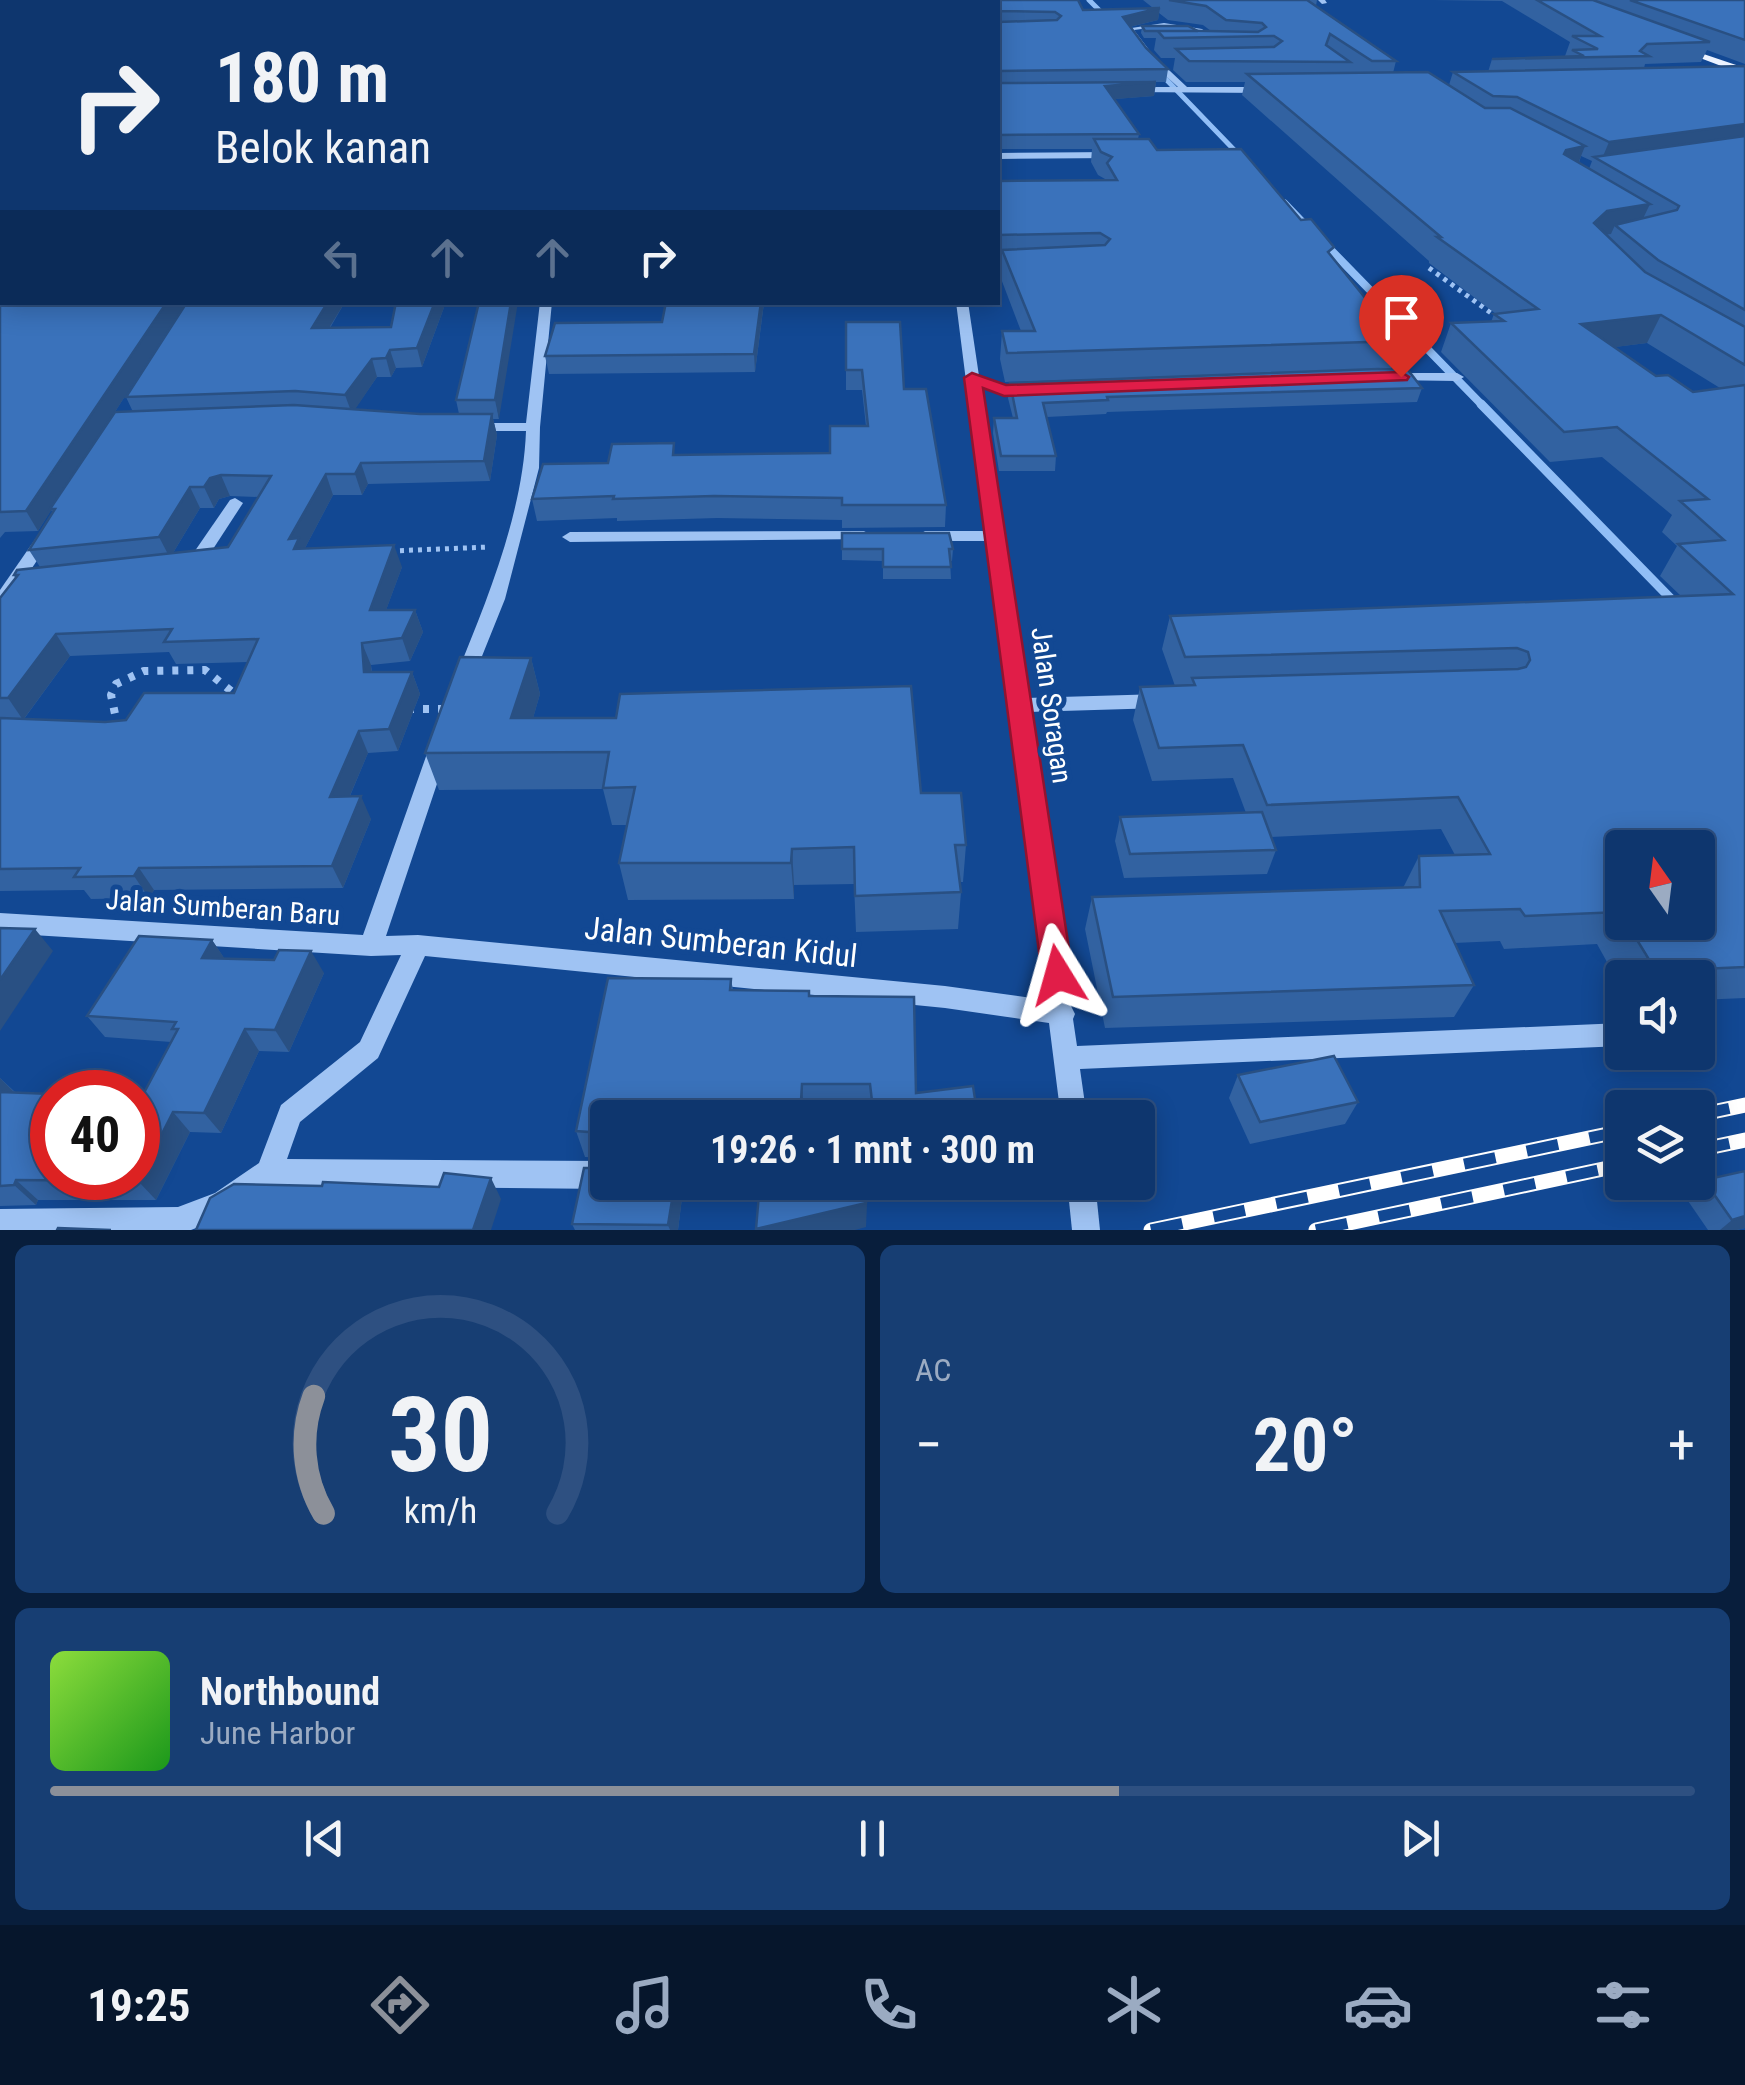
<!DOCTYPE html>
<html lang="id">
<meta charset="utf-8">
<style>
:root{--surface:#0e366e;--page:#173e73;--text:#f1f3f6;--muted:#9babc2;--line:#2e5081;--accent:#8c9099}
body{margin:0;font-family:"Roboto Condensed",sans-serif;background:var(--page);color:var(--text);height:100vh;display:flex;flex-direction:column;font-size:38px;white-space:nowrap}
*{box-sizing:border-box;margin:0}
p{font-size:32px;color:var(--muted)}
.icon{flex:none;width:55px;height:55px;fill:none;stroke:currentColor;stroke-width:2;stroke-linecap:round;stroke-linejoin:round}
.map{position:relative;height:1230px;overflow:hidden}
.sheet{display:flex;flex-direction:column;gap:15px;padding:15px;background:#081e3c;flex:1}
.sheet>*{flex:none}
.hud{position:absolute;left:0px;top:0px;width:1000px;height:305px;box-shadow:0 5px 25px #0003,0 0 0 2px var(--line);background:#0e366e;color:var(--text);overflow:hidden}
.needle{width:65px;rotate:346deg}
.buttons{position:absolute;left:1605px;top:830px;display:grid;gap:20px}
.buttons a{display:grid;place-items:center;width:110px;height:110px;border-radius:10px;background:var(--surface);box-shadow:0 5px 25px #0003,0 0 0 2px var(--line);font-size:50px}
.speed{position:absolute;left:30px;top:1070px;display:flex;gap:20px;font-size:50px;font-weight:700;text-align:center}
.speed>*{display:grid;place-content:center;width:130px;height:130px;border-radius:50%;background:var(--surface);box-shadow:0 5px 25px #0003,0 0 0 2px var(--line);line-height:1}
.speed .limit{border:15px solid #d22;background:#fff;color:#111}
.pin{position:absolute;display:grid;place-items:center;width:85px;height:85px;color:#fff;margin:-102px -42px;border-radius:50% 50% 50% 0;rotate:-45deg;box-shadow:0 0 10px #0007}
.pin .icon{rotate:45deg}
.me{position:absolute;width:110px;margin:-55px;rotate:352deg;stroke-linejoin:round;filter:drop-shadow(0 0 8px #0008)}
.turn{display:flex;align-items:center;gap:35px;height:210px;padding:0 50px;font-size:45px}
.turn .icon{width:130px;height:130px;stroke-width:2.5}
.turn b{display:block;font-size:70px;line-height:85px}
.lanes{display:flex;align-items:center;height:95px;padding:0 50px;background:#0003;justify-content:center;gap:50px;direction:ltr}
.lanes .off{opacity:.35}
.big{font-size:75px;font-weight:700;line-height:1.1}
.sheet .tile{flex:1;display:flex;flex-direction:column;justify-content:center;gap:15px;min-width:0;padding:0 35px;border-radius:15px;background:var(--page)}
.sheet .dial{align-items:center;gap:0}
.dial svg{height:260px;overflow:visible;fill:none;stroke:var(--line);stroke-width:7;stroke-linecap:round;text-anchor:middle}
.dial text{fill:var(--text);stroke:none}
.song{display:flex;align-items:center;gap:30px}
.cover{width:120px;height:120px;border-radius:15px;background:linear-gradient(135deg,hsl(90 70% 55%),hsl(120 70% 35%))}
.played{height:10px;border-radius:5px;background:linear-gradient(90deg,var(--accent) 65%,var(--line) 65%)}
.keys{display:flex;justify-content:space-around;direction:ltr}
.heat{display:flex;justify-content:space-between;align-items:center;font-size:55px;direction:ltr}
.sheet .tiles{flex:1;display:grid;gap:15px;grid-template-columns:1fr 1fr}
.tile:last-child{grid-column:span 2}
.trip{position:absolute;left:590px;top:1100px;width:565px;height:100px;border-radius:10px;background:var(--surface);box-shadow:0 5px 25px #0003,0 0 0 2px var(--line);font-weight:700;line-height:100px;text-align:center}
.tab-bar{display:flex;height:160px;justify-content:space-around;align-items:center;background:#06162c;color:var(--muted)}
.tab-bar .icon{width:70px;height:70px}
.tab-bar .selected{color:var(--accent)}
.tab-bar b{font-size:45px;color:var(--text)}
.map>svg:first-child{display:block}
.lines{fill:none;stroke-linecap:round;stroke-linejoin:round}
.stream-far2{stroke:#91bef6;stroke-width:5}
.stream-far1{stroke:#91bef6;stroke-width:8}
.stream{stroke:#91bef6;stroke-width:9}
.path-far1{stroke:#9fc3f3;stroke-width:5;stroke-dasharray:4 5;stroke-linecap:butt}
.path{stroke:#9fc3f3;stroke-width:8;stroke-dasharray:6 9;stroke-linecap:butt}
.minor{fill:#9fc3f3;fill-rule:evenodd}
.major{fill:#ebf2ff;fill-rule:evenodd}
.rail-casing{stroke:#fff;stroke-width:15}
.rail{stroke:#124893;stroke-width:11;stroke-dasharray:32;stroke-linecap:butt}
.wall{fill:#3262a1;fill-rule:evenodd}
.shaded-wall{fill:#295083}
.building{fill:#3a72bb;stroke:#295083;stroke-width:2.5}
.route{fill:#e11d48;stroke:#92132f;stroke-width:2.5}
.labels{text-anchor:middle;stroke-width:10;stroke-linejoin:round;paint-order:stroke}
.street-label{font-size:28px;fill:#fff;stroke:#124893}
.near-street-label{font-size:32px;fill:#fff;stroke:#124893}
</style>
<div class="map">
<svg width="1745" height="1230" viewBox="0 0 1745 1230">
<rect width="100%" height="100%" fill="#124893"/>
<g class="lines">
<g class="stream-far2">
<polyline points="1089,0 1106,17"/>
<polyline points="1159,72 1241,157"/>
<polyline points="1285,202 1311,229"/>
</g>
<polyline class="stream-far1" points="1326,245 1483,406"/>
<polyline class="stream" points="1481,404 1677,605"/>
<g class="path-far1">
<polyline points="1429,268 1498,318"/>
<polyline points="756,304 881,302"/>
<polyline points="391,551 489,547"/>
</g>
<g class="path">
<polyline points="408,709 446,709"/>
<polyline points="118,728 111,695 116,684 144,671 205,670 236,695"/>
</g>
<g class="minor">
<rect x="595" y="0" width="6" height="2"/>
<polygon points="1318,0 1325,0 1327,3 1322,4"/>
<path d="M1164,23L1202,29L1222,44L1215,46C1193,24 1163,26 1134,30L1153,55L1187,87H1265L1269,90L1265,93L1128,92L1131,87H1178L1147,59L1125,29Z"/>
<polygon points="998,153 1114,152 1119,155 1114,158 998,159"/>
<path d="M540,302H552L540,427L539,468L505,599L474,676L472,681H458L456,676C487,600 523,513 526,431H472L465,427L472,423H526Z"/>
<path d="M956,302H968L979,376L1006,386L1032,385L1039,389C1021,399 999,393 980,385L1026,698L1161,694L1168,696L1170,701L1168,706L1161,708L1028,712L1071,1006L1075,1014L1073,1019L1077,1046L1622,1023V1046L1080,1069L1087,1118H1061L1049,1023L945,1008L425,956L378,1058L300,1122L287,1159L608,1161V1182H619L618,1185L608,1189L273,1186L234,1213L191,1230H0V1209L178,1207L215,1193L259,1163L281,1105L360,1042L401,955L371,956L0,933V913L363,935L429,748L432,743H446L449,748L386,936L418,935L945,986L1046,1000L987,541H925L917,536L925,531H985Z"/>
<polygon points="1393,373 1457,373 1464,377 1457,381 1388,380 1386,377"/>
<polygon points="235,498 243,503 200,569 188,569 186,565 188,561 230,500"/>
<polygon points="864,531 872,536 870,539 570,542 562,537 570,532"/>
<polygon points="44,533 52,538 6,607 0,609 0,590 38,535"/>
<polygon points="1067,1182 1095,1182 1100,1230 1072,1230"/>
</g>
<polygon class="major" points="1671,43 1745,68 1745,75 1671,47"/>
<g class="rail-casing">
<g id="rail">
<polyline points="1698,1115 1745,1105"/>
<polyline points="1698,1150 1745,1140"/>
<polyline points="1151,1230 1622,1131"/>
<polyline points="1316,1230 1622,1165"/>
</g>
</g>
<use href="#rail" class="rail"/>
</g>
<g class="wall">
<path d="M1143,0H1317L1316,6L1396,61L1393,73L1449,85L1453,72H1488L1492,59L1566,57L1565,56L1570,42L1502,1L1433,0H1745V64L1707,50L1701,62L1645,64L1644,68L1745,66V998L1698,1000V978H1622V989L1597,944L1504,949L1500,941L1454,943L1474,985L1454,1017L1105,1028L1085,929L1092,897L1403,888L1419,856L1455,855L1441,829L1271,837L1276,850L1267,874L1124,878L1115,841L1120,817L1246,813L1233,778L1152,781L1133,720L1140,687L1175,686L1162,649L1170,616L1681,596L1660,576L1677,546L1662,532L1672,515L1602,457L1550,462L1441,352L1451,323L1491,322L1494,314H1496L1429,263V261L1242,95L1245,82H1186L1173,70L1175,58H1161L1154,50L1156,38H1144L1141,33L1142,26L1211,31L1203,25L1168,20L1159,13L1158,20L1130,27L1146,48L1168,69L1166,82H1156L1154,96L1114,99L1139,134L1138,139L1332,257L1400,341L1391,369L1005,382L1000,359L1002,331H1021L1000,276L1001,261H998V181L1105,179L1098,175L1091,162L1092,149H998V2L1083,10L1153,8ZM1581,156L1592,161L1589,169L1579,163ZM1647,343L1720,388L1693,392L1656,376L1614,347ZM1622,848L1698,922H1622Z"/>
<path d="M0,259L186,302L107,424L133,412L126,397L187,302H345L330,328L391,327L446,302L422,367L396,368L391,377H377L354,410L420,414H459L456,400L479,302L499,419H493L497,435L490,481L368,484L362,495H333L305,548L402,567L386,610H415L423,632L410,661L371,665L372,672H412L420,694L398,751L368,753L350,796L371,819L343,888L154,890L149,898L91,899L84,890L0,891V598L15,578L14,575L40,567L29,550L53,513L51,510L38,531L5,532L0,538ZM230,496L259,497L228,547L173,553L200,508H214L219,499ZM169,652L176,664L248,662L234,693L126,720L105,722L24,719L70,656Z"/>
<polygon points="666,302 776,302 764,303 755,372 549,374 545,356 662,322"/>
<polygon points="846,322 904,389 946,505 945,527 842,528 842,520 717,518 617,521 617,518 537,521 532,499 608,463 676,455 830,453 866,426 862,390 846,390"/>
<polygon points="1010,383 1422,388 1417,402 1107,412 1106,414 1047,417 1056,456 1055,471 999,471 993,433 994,418 1013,418 1008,398"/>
<polygon points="842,549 953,549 952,561 950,561 951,579 883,579 883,561 842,560"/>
<polygon points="531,658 540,694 533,718 921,793 966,845 963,882 959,882 961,892 958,929 856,932 854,884 794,885 794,899 628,900 619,863 627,825 612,825 603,789 439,790 425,753"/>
<polygon points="212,940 224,958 324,973 289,1052 259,1051 221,1133 190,1132 156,1200 38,1200 36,1205 0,1206 0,1078 15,1092 138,1178 171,1042 105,1037 87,1016"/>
<polygon points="731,979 733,990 810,996 916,1093 978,1118 871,1118 870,1110 804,1110 608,1118 608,1182 684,1182 678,1230 575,1230 572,1224 601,1168 607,1164 605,1158 585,1157 576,1131"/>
<polygon points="1238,1075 1358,1102 1345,1124 1250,1144 1229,1098"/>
<polygon points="1745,1171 1745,1228 1737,1230 1708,1230 1686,1198 1704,1180"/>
</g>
<g class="shaded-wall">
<polygon points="224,0 243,0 238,2 219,2"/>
<polygon points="1160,8 1158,20 1121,29 1123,17"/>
<polygon points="1156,82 1154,96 1103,100 1105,86"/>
<polygon points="1745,124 1745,146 1601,161 1609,142"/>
<polygon points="1585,146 1576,169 1564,154 1566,150"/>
<polygon points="1650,204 1638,229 1615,225 1611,234 1596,236 1594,223 1607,211"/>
<polygon points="167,302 186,302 38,531 26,511"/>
<polygon points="328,302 345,302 318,346 312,328"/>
<polygon points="435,302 446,302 422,367 417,348"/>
<polygon points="511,302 518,302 499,419 495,400"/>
<polygon points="761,302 764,302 755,372 754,354"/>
<polygon points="1661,315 1647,343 1569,353 1581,324"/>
<polygon points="390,350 396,368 391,377 386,358"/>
<polygon points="372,359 377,377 352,414 345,395"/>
<polygon points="492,414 497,435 490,481 484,461"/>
<polygon points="361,463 368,484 362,495 355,474"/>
<polygon points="326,474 333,495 304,550 303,570 289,539"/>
<polygon points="221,475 230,496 219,499 214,508 204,487 210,478"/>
<polygon points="190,487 200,508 170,558 159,537"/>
<polygon points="394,545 402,567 378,632 370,610"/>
<polygon points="415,610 423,632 410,661 402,638"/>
<polygon points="56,634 70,656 23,720 8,698"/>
<polygon points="362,643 371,665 373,694 364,672"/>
<polygon points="531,658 540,694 523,753 511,718"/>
<polygon points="412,672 420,694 398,751 389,729"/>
<polygon points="359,731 368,753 340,819 330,797"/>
<polygon points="361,796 371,819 343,888 332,866"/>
<polygon points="792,849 794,885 794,899 791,863"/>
<polygon points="139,868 154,890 149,898 134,876"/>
<polygon points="35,929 53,951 0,1031 0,980"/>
<polygon points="212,940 227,962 202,958"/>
<polygon points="311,951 324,973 289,1052 275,1030"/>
<polygon points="245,1029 259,1051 221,1133 204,1113"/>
<polygon points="0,1078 15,1093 0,1109"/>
<polygon points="802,1084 804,1118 800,1118"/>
<polygon points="173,1112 190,1132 156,1200 138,1181"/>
<polygon points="491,1178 501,1199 491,1230 473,1230"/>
<polygon points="16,1180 38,1200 36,1205 14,1185"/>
<polygon points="675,1182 684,1182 678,1230 670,1230 668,1225"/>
<polygon points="868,1182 866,1227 855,1230 756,1230"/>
<polygon points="1745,1216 1745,1228 1737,1230 1720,1230 1732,1220"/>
</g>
<g class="building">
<polygon points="0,0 224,0 219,2 2,2 2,100 0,102"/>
<polygon points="396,0 539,0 537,2 390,2"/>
<polygon points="607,0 1078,0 1083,10 1160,8 1123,17 1146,48 1168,69 999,71 998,72 998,21 999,22 1057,20 1061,16 1055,12 999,11 998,14 998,2 606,2"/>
<polygon points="1169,0 1307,0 1396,61 1372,61 1330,34 1326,45 1350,62 1189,61 1176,49 1274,47 1282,41 1274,36 1164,38 1157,30 1258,32 1266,27 1262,23 1226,20 1206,6"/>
<polygon points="1537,0 1593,0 1710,42 1647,44 1640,51 1649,56 1492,59 1584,56 1572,50 1598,49 1572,36 1600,36"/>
<polygon points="1630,0 1745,0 1745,40"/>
<polygon points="1142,26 1188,26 1198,31 1145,31"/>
<polygon points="1745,66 1745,124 1609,142 1517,97 1493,96 1453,72"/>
<polygon points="1428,72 1485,108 1510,108 1585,146 1566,150 1564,154 1650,204 1607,211 1594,223 1645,272 1745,327 1745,365 1661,315 1581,324 1656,376 1668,375 1693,392 1745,385 1745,967 1656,971 1626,922 1698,922 1698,848 1622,848 1622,916 1620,912 1525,916 1520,909 1440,911 1474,985 1113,997 1092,897 1420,887 1419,856 1490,854 1458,797 1267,805 1243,745 1159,748 1140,687 1195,685 1192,678 1518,669 1526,667 1530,660 1528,652 1517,648 1185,657 1170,616 1733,594 1678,544 1724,540 1680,501 1708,499 1617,427 1564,432 1451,323 1504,321 1494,314 1538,309 1437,237 1441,237 1247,74"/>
<polygon points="998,80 999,83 1156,82 1105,86 1139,134 998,135"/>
<polygon points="1745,136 1745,310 1658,260 1615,225 1677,210 1679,206 1594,157"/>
<polygon points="1094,139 1149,139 1157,150 1241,149 1301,220 1311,219 1334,247 1328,252 1400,341 1007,353 1002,331 1035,331 1002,250 1105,245 1110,239 1100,233 998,235 998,181 1117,180 1107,163 1112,157 1101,152"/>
<polygon points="2,257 2,302 167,302 26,511 0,512 0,259"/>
<polygon points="187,302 328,302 312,328 391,327 396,302 435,302 417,348 390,350 386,358 372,359 345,395 295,391 126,397"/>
<polygon points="479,302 511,302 495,400 456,400"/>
<polygon points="666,302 761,302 754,354 545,356 555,323 662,322"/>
<polygon points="846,322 900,322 904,389 926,389 946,505 842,505 842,498 714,496 613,499 614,496 532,499 543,464 608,463 612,444 674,443 673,455 830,453 830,426 868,426 862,370 846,370"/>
<polygon points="1378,369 1408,370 1422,388 1107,397 1108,400 1043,403 1056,456 1001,456 994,418 1017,418 1010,383"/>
<polygon points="294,405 420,414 492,414 484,461 361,463 355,474 326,474 289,539 299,538 294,549 394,545 370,610 415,610 402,638 362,643 364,672 412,672 389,729 359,731 330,797 361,796 332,866 139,868 134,876 74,877 80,868 0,869 0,718 105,722 126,720 144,693 234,693 258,639 164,642 172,629 56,634 8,698 0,698 0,598 18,575 14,575 17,570 228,547 271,476 221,475 210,478 204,487 190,487 159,537 29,550 55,509 50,509 115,412"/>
<polygon points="842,533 949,533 953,549 949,549 951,567 883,567 883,549 842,549"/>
<polygon points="460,657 531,658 511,718 616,718 620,694 911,686 921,793 961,793 966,845 955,845 961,892 855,896 854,847 792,849 791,863 619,863 635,787 603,788 609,752 425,753"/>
<polygon points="1262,812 1276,850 1130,854 1120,817"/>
<polygon points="0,928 35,929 0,980"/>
<polygon points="139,936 212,940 202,958 274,960 279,950 311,951 275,1030 245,1029 204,1113 173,1112 138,1181 16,1180 14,1185 0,1186 0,1092 52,1094 52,1178 138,1178 138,1104 178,1029 172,1029 176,1022 87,1016"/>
<polygon points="608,978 731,979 730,990 809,991 809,996 914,997 916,1093 973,1086 978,1118 874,1118 870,1084 802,1084 800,1118 608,1118 608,1153 603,1153 602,1133 576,1131"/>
<polygon points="1334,1056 1358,1102 1260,1122 1238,1075"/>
<polygon points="608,1163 608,1182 675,1182 668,1225 572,1224 584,1168 601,1168"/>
<polygon points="1745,1171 1745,1216 1732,1220 1704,1180"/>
<polygon points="444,1173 491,1178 473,1230 196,1230 210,1198 234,1184 322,1186 323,1182 439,1187"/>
<polygon points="760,1182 867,1182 866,1203 756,1229"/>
<polygon points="58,1228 111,1230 57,1230"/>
</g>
<polygon class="route" points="1401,372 1409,377 1407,380 1004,396 983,388 1073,975 1068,985 1058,989 1047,985 1042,975 964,378 972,373 1006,385"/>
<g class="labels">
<g class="street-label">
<text transform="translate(1052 705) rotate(82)" y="10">Jalan Soragan</text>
<text transform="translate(223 907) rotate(4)" y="10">Jalan Sumberan Baru</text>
</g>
<g class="near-street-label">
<text transform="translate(721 942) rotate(6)" y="11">Jalan Sumberan Kidul</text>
</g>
</g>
</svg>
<div class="buttons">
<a><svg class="needle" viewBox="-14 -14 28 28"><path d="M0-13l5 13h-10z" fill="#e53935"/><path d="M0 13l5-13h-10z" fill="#9babc2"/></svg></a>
<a><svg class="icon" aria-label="sound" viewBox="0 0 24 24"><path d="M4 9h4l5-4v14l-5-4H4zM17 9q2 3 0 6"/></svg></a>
<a><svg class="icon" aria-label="layers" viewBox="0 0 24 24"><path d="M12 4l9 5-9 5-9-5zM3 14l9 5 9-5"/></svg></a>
</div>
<div class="speed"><div class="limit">40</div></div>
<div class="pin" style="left:1401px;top:377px;background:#d93025"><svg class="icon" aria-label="arrive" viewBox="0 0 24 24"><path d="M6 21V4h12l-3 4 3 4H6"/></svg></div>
<svg class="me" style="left:1058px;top:975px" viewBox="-20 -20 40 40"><path d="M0-17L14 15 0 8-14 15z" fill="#e11d48" stroke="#fff" stroke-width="4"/></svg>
<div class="trip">19:26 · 1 mnt · 300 m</div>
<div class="hud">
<div class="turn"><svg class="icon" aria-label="right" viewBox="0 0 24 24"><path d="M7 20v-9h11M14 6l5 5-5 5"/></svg><div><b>180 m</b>Belok kanan</div></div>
<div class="lanes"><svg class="icon off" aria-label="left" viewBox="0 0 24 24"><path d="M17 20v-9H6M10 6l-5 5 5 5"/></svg><svg class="icon off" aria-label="ahead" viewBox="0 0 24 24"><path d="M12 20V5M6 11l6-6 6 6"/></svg><svg class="icon off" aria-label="ahead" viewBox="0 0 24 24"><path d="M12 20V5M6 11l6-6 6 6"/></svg><svg class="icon" aria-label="right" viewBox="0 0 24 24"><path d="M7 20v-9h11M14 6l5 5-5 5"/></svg></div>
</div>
</div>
<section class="sheet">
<div class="tiles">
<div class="tile dial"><svg viewBox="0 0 100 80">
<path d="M14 69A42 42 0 1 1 86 69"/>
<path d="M14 69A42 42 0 0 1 11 33" stroke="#8c9099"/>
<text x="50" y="56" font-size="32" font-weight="700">30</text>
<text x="50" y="72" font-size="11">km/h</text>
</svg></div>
<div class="tile"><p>AC</p>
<div class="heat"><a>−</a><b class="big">20°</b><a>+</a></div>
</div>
<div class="tile">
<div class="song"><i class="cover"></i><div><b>Northbound</b><p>June Harbor</p></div></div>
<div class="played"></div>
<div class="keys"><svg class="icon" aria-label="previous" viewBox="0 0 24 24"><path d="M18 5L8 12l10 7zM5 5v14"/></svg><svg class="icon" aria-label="pause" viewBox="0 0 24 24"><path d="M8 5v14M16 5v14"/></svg><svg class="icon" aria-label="next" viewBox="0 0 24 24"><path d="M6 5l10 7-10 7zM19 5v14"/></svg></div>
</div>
</div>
</section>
<nav class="tab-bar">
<b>19:25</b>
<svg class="icon selected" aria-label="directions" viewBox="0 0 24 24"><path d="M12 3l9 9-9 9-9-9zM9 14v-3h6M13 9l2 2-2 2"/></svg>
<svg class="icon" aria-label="music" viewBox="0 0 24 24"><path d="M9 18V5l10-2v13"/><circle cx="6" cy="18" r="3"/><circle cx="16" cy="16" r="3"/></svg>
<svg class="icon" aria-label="phone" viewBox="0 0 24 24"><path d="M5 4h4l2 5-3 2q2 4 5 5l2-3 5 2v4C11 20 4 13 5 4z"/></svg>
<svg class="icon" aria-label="climate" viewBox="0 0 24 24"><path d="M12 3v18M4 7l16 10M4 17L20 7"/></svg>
<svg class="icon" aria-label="car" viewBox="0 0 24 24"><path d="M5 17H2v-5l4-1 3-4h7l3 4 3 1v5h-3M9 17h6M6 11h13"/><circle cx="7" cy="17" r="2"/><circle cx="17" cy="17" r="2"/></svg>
<svg class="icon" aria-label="filters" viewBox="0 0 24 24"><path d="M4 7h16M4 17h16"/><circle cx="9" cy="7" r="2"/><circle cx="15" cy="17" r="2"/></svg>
</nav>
